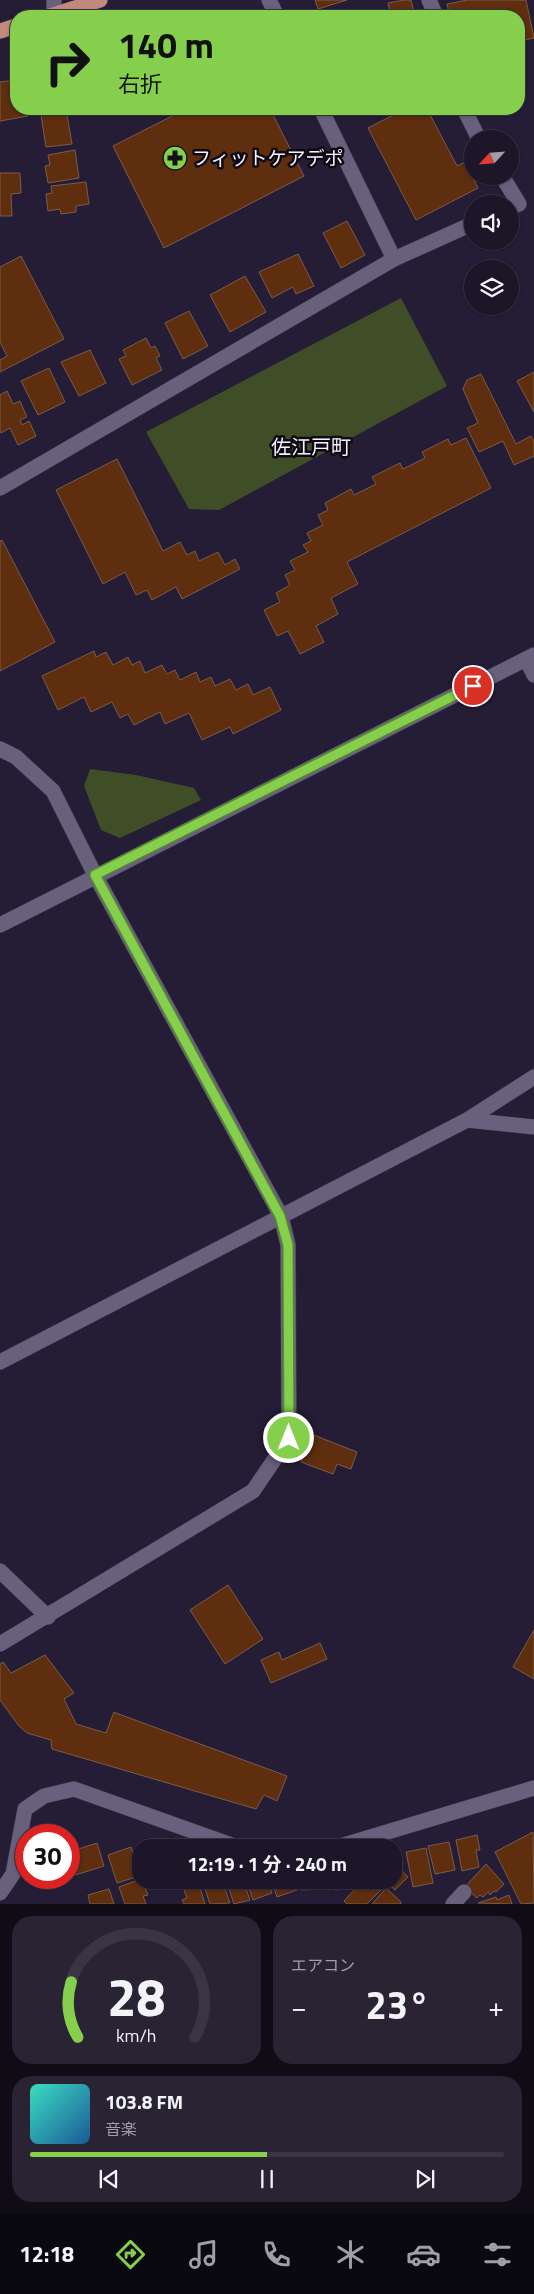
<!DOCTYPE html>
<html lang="ja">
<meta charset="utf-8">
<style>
:root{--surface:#1c1628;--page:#292334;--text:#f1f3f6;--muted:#a09fa8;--line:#3a3545;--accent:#85cf4d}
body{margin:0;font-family:"Titillium Web","Noto Sans JP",sans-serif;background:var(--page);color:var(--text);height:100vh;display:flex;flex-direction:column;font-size:19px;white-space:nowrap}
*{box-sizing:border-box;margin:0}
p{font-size:16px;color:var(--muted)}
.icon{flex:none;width:28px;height:28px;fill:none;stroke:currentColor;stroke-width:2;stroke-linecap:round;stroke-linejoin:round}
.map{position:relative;height:1904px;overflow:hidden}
.sheet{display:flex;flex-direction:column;gap:12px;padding:12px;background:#0f0c16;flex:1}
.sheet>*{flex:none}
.guide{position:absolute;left:10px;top:10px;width:515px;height:105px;border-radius:20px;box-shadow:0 1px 4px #0004,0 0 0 1px var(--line);background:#85cf4d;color:#111;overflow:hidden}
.needle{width:32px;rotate:244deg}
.tools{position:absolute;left:464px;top:130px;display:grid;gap:10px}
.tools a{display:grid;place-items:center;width:55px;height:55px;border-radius:50%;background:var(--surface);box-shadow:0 1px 4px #0004,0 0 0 1px var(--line);font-size:25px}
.speed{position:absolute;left:15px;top:1824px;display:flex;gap:10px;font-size:25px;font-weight:700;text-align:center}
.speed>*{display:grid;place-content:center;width:65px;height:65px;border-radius:50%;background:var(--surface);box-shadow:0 1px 4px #0004,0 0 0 1px var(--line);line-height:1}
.speed .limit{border:8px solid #d22;background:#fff;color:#111}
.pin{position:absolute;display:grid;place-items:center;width:42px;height:42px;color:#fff;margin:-21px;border:2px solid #fff;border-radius:50%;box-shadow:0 1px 5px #0007}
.me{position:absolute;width:55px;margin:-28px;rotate:0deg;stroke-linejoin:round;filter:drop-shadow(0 0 4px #0008)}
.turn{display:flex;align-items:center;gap:18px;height:105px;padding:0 25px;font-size:22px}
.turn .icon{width:65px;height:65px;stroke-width:2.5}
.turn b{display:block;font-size:35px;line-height:42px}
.big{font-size:38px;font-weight:700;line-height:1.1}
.sheet .tile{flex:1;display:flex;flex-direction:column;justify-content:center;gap:8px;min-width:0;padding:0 18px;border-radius:20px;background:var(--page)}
.sheet .dial{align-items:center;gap:0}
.dial svg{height:130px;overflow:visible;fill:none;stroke:var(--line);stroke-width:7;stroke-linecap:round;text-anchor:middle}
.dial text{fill:var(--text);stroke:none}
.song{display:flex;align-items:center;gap:15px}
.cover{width:60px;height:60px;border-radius:8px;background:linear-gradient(135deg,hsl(170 70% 55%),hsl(210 70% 35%))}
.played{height:5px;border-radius:2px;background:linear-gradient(90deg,var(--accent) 50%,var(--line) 50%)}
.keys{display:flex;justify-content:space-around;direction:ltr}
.heat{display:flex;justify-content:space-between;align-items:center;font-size:28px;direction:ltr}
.sheet .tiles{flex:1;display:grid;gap:12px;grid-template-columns:1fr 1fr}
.tile:last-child{grid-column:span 2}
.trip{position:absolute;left:132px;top:1839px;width:270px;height:50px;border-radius:20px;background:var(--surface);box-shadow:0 1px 4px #0004,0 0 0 1px var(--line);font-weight:700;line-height:50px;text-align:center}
.dock{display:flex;height:80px;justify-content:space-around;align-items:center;background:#0b0910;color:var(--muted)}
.dock .icon{width:35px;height:35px}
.dock .current{color:var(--accent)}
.dock b{font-size:22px;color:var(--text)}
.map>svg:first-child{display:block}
.green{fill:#404e28}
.building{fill:#5e2e0e;stroke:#7a5c4b}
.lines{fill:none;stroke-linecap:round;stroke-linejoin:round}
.minor-casing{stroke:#3d364a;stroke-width:16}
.major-casing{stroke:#3d364a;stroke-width:16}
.minor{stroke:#69607d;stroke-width:15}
.major{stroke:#c2897f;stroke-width:15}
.route-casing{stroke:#568732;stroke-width:12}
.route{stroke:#85cf4d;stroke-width:9}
.labels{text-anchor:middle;stroke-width:5;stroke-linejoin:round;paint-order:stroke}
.poi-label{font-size:19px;fill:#f5f2fd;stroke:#0d0a14;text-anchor:start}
.neighbourhood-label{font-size:20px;fill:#f5f2fd;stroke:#0d0a14}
</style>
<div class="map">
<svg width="534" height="1904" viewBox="0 0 534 1904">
<rect width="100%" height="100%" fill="#251d36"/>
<g class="green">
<polygon points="401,298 447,386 219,510 189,509 146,432"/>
<polygon points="90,769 136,775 194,788 201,800 120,838 101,830 84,786"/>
</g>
<g class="building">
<polygon points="315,0 347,0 318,9"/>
<polygon points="404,0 411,0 415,16 391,16 388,3"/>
<polygon points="467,0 526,0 534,38 524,40 525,45 519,46 519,16 450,16 447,4"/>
<polygon points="16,80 16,109 26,109 28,116 0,121 0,82"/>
<polygon points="40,109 66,109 72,144 46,147"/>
<polygon points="186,109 270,109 304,176 164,248 113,146"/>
<polygon points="405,109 427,109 457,166 465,162 478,188 416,220 368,128"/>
<polygon points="75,150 79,178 48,183 45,166 50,165 48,155"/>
<polygon points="0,173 20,173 21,193 11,194 12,216 0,216"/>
<polygon points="86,182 89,204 76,206 76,212 61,214 60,209 48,211 46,194 52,193 51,186"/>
<polygon points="347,221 365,255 341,268 323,233"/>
<polygon points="298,254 314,286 296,294 293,287 272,298 259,272"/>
<polygon points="21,256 64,339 0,372 0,360 7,356 0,342 0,267"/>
<polygon points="245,276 266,312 230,332 210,295"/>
<polygon points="189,311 208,346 183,359 165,323"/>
<polygon points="146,338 151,348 155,346 160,356 156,358 162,370 132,385 119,359 126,356 123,350"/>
<polygon points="90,350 106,383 79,396 61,362"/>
<polygon points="49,368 65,402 38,415 21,381"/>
<polygon points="534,372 534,412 517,381"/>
<polygon points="481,374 516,444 531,436 534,442 534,456 514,465 503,441 479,452 467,428 478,423 463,389 467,380"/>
<polygon points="7,391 13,404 20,401 27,417 20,420 22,425 29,421 36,436 18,445 10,428 1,433 0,430 0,395"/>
<polygon points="466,438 491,488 347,562 358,584 331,598 338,614 316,626 324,642 300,654 288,631 277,636 264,610 280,602 276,593 290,585 285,575 295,570 290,561 308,552 303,545 311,541 307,533 323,525 318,515 328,510 325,503 351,489 354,495 376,484 372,477 400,463 403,469 425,458 422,452 448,439 451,445"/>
<polygon points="117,459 163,551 180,542 187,555 195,551 199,561 218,552 225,565 235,559 240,569 182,599 176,587 152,600 147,590 136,595 125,572 103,584 56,490"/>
<polygon points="2,540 55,642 0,671 0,541"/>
<polygon points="94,651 96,657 106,652 113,665 128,657 132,665 140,661 145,673 162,665 167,674 175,670 180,680 196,672 200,682 211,677 215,686 230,679 236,690 248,684 253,695 270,687 281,710 233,734 230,727 202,740 189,713 165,724 160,712 134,725 128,714 120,718 112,702 91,712 84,697 58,710 42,676"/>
<polygon points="311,1434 357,1452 351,1469 337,1464 333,1474 301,1462"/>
<polygon points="228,1585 263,1639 225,1664 190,1610"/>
<polygon points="534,1630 534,1679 513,1667"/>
<polygon points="320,1643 327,1659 271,1683 261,1660 279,1652 282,1660"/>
<polygon points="45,1655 74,1693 64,1699 76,1724 106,1733 114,1712 116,1713 287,1776 277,1801 264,1795 256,1809 52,1749 51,1740 27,1733 19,1726 0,1700 0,1664 3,1662 11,1673"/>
<polygon points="533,1832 534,1903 521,1904 495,1852"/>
<polygon points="477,1835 480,1850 476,1850 479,1867 462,1871 456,1840"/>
<polygon points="449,1842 455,1870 435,1874 428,1846"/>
<polygon points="97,1843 104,1866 69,1877 69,1852"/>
<polygon points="131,1847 137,1863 132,1865 136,1877 117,1883 108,1855"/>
<polygon points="426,1848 433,1883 413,1887 406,1852"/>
<polygon points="394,1862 408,1877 395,1890 384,1880 394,1880"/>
<polygon points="486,1864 504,1884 496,1892 494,1891 490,1895 488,1892 483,1897 480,1895 477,1898 465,1887"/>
<polygon points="141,1879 148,1895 143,1896 146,1904 125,1904 119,1887"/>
<polygon points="202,1880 222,1880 230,1903 210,1904"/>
<polygon points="226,1880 243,1880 250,1900 234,1904"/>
<polygon points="246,1880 267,1880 272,1893 253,1900"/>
<polygon points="271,1880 294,1880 297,1890 277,1897"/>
<polygon points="300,1880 326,1880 326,1889 301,1890"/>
<polygon points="334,1880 351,1880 352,1888 335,1890"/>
<polygon points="364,1880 375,1880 383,1888 367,1904 347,1904 344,1901"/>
<polygon points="198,1881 205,1904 184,1904 182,1900 187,1898 184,1890 188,1889 187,1885"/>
<polygon points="386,1888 400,1901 401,1904 372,1904"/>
<polygon points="109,1889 114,1904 90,1904 88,1895"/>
<polygon points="509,1895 512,1904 478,1903 496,1897 497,1900"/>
</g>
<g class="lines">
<g class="minor-casing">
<g id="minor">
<polyline points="269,0 277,16"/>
<polyline points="429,0 436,16"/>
<polyline points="54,15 54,0"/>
<polyline points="321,109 394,259"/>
<polyline points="464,109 479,139"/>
<polyline points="502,176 519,204 510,208"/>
<polyline points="0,488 394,259 472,224"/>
<polyline points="526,659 534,675"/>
<polyline points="0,749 16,757 53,791 95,875 281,1216 288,1245 289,1438 253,1491 0,1644"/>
<polyline points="0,925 534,655"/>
<polyline points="467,1120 534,1127"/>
<polyline points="0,1362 467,1120 534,1077"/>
<polyline points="0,1571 48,1617"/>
<polyline points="334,1848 534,1788"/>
<polyline points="0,1893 13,1874 25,1809 44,1796 74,1789 240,1848"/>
<polyline points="453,1904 464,1892"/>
</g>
</g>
<g class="major-casing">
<g id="major">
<polyline points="50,16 100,0"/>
<polyline points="0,31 16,26"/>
</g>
</g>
<use href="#minor" class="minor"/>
<use href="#major" class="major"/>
</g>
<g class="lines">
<g class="route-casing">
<polyline id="route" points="289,1438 288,1245 280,1216 95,875 473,686"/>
</g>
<use href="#route" class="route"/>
</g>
<defs>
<g id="pharmacy-disc" transform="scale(1.25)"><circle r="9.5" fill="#85cf4d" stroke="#0d0a14"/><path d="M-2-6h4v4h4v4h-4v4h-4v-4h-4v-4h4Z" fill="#111"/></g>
</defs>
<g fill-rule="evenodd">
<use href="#pharmacy-disc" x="175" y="158"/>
</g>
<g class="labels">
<g class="poi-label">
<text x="192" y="165">フィットケアデポ</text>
</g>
<g class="neighbourhood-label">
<text x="311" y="454">佐江戸町</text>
</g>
</g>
</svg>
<div class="tools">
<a><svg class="needle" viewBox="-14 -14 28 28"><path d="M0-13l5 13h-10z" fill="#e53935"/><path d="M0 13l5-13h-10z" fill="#a09fa8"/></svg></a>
<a><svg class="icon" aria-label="sound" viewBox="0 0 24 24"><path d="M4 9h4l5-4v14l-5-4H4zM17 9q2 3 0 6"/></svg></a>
<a><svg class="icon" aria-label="layers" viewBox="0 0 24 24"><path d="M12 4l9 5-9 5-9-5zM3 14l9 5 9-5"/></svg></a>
</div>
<div class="speed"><div class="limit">30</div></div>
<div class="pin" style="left:473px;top:686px;background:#d93025"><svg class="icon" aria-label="arrive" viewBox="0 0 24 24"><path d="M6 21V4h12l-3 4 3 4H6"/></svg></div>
<svg class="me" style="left:289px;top:1438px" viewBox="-20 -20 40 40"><circle r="17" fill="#85cf4d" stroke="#fff" stroke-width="3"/><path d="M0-11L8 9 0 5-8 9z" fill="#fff"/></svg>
<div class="trip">12:19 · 1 分 · 240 m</div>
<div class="guide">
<div class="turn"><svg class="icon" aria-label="right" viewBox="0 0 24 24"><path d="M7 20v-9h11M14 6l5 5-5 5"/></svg><div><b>140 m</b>右折</div></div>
</div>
</div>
<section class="sheet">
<div class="tiles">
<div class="tile dial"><svg viewBox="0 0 100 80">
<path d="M14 69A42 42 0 1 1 86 69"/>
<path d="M14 69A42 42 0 0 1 10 35" stroke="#85cf4d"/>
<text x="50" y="56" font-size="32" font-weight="700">28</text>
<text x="50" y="72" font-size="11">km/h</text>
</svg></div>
<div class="tile"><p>エアコン</p>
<div class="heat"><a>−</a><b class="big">23°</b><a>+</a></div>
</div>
<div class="tile">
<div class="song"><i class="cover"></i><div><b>103.8 FM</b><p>音楽</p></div></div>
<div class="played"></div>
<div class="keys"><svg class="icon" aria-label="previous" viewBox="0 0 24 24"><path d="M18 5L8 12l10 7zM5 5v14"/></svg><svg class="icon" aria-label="pause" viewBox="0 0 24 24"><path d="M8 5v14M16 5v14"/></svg><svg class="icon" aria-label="next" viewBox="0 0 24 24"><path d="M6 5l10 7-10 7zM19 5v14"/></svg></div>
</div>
</div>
</section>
<nav class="dock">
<b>12:18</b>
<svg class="icon current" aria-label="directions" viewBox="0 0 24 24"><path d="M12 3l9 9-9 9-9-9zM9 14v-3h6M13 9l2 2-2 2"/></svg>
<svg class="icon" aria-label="music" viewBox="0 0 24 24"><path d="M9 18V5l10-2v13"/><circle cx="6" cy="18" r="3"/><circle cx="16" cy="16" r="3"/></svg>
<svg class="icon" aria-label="phone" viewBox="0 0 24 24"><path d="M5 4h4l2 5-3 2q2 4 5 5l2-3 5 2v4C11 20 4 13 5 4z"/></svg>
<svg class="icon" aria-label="climate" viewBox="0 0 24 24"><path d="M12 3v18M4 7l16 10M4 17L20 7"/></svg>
<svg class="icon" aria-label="car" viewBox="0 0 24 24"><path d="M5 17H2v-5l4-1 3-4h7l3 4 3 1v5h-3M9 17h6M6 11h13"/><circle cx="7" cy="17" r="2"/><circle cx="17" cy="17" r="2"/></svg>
<svg class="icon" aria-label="filters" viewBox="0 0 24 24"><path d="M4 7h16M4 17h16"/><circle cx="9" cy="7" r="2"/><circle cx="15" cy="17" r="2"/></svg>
</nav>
